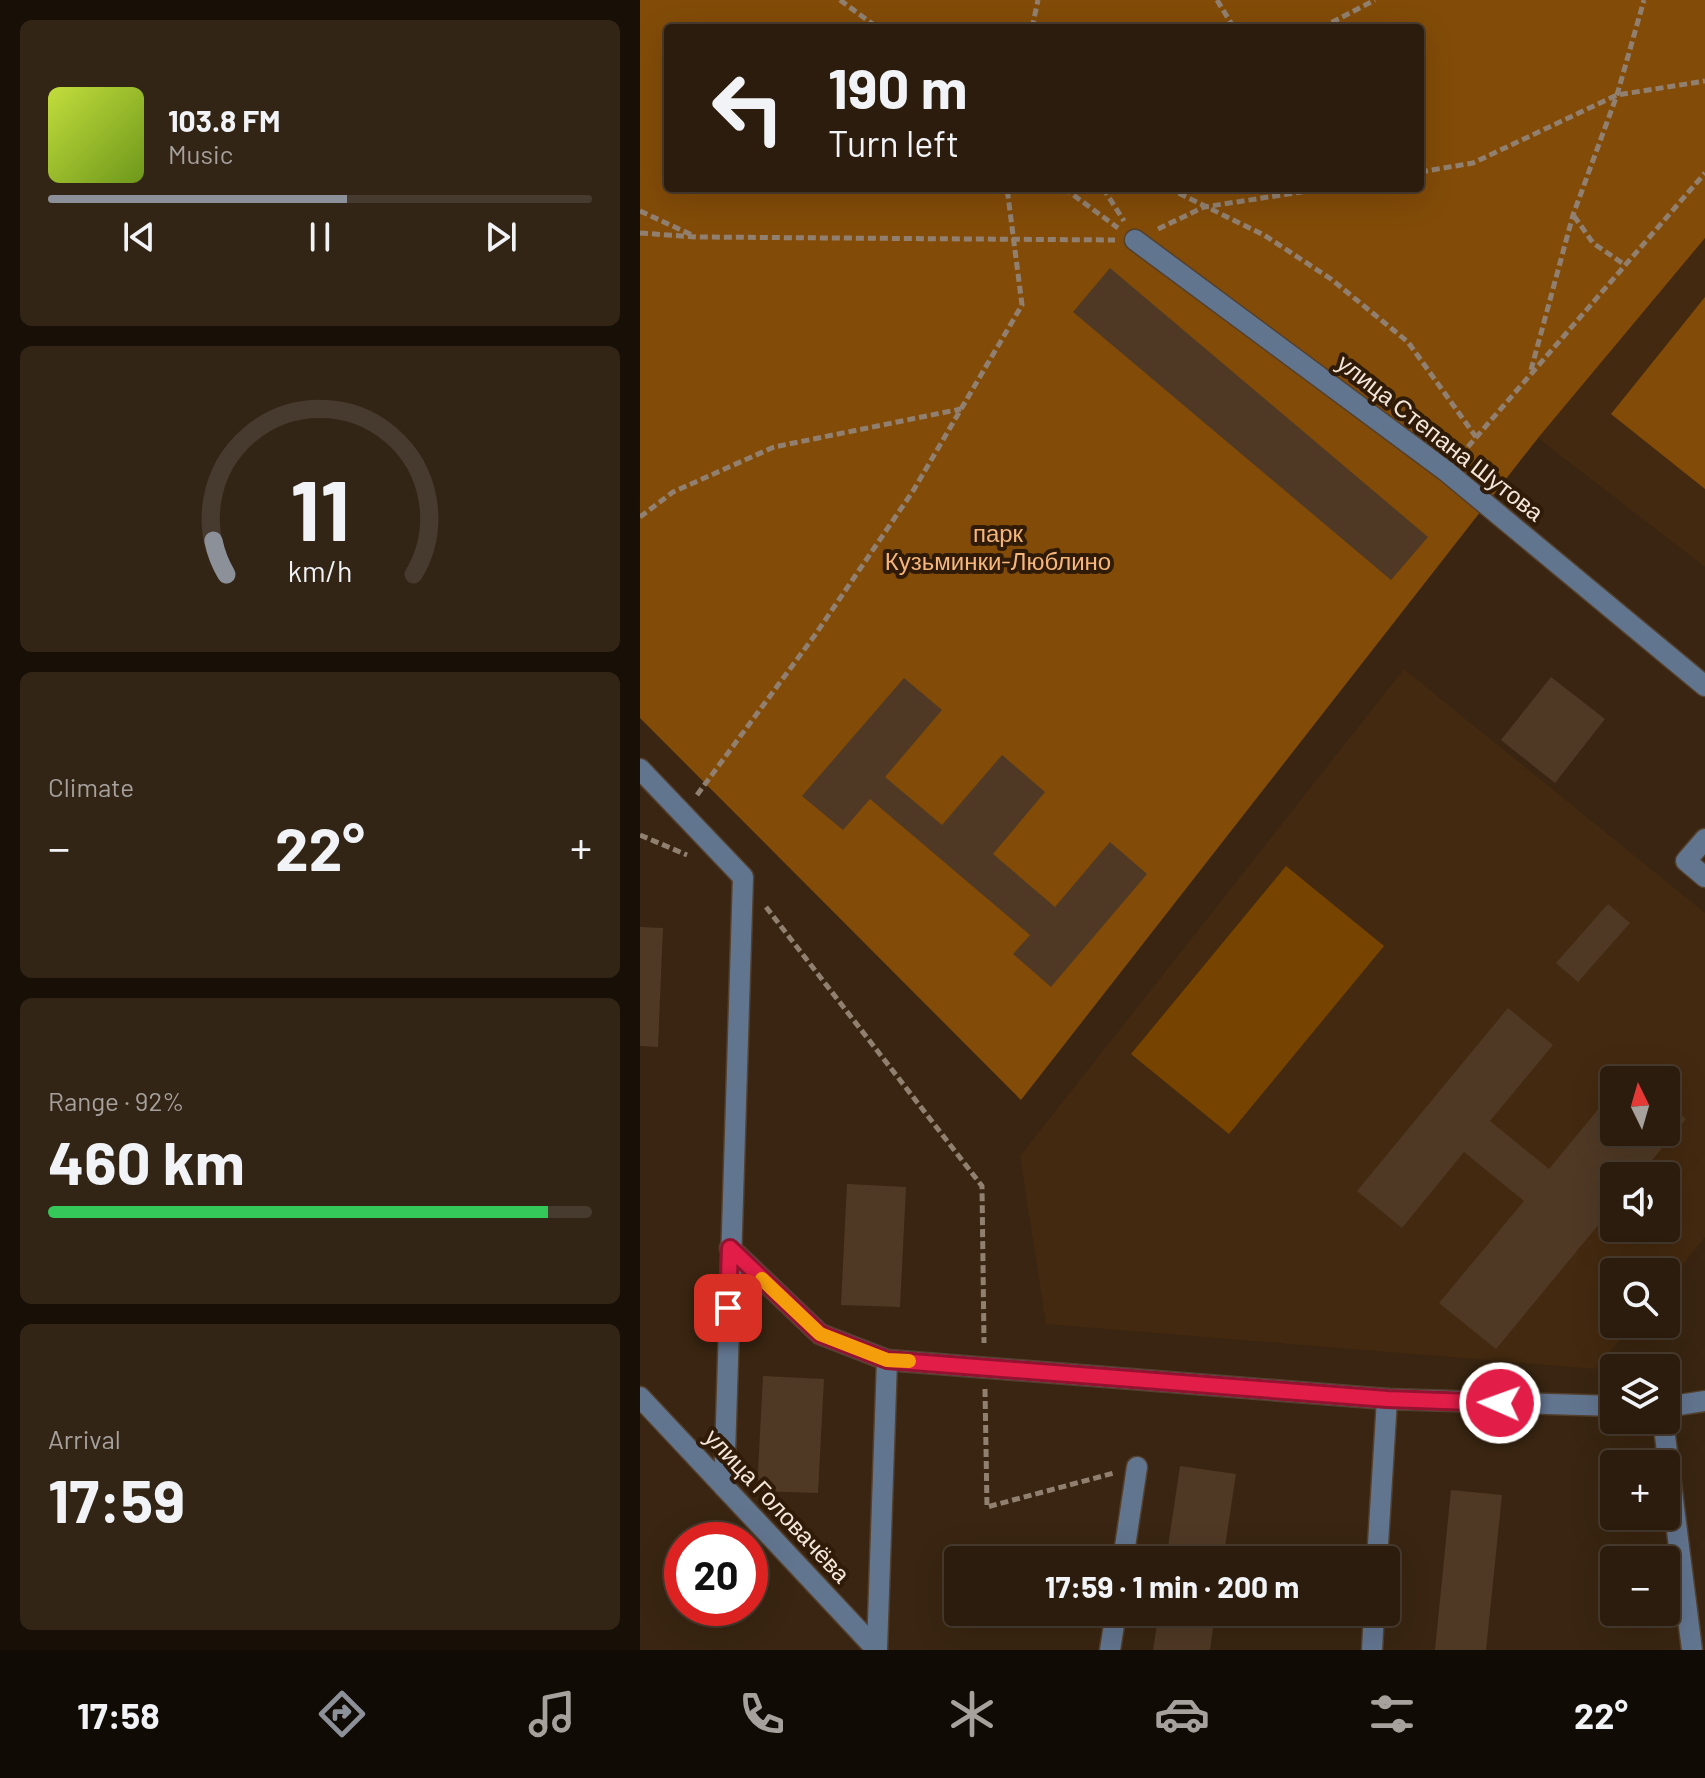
<!DOCTYPE html>
<meta charset="utf-8">
<style>
:root{--surface:#2b1c0d;--page:#332516;--text:#f1f3f6;--muted:#a6a19d;--line:#473a2e;--accent:#8c9099}
body{margin:0;font-family:Barlow,sans-serif;background:var(--page);color:var(--text);height:100vh;display:flex;flex-direction:column;font-size:30px;white-space:nowrap}
*{box-sizing:border-box;margin:0}
p{font-size:26px;color:var(--muted)}
.icon{flex:none;width:44px;height:44px;fill:none;stroke:currentColor;stroke-width:2;stroke-linecap:round;stroke-linejoin:round}
.map{position:relative;flex:1;overflow:hidden}
.sheet{display:flex;flex-direction:column;gap:20px;padding:20px;background:#180f07;width:640px}
.sheet>*{flex:none}
.banner{position:absolute;left:24px;top:24px;width:760px;height:168px;border-radius:8px;box-shadow:0 8px 32px #0002,0 0 0 2px var(--line);background:#2b1c0d;color:var(--text);overflow:hidden}
.needle{width:52px;rotate:355deg}
.buttons{position:absolute;left:960px;top:1066px;display:grid;gap:16px}
.buttons a{display:grid;place-items:center;width:80px;height:80px;border-radius:8px;background:var(--surface);box-shadow:0 8px 32px #0002,0 0 0 2px var(--line);font-size:40px}
.speed{position:absolute;left:24px;top:1522px;display:flex;gap:16px;font-size:40px;font-weight:700;text-align:center}
.speed>*{display:grid;place-content:center;width:104px;height:104px;border-radius:50%;background:var(--surface);box-shadow:0 8px 32px #0002,0 0 0 2px var(--line);line-height:1}
.speed .limit{border:12px solid #d22;background:#fff;color:#111}
.pin{position:absolute;display:grid;place-items:center;width:68px;height:68px;color:#fff;margin:-34px;border-radius:16px;box-shadow:0 4px 12px #0006}
.me{position:absolute;width:88px;margin:-44px;rotate:272deg;stroke-linejoin:round;filter:drop-shadow(0 0 6px #0008)}
.turn{display:flex;align-items:center;gap:28px;height:168px;padding:0 32px;font-size:36px}
.turn .icon{width:104px;height:104px;stroke-width:2.5}
.turn b{display:block;font-size:56px;line-height:68px}
.big{font-size:60px;font-weight:700;line-height:1.1}
.sheet .tile{flex:1;display:flex;flex-direction:column;justify-content:center;gap:12px;min-width:0;padding:0 28px;border-radius:12px;background:var(--page)}
.sheet .dial{align-items:center;gap:0}
.dial svg{height:208px;overflow:visible;fill:none;stroke:var(--line);stroke-width:7;stroke-linecap:round;text-anchor:middle}
.dial text{fill:var(--text);stroke:none}
.song{display:flex;align-items:center;gap:24px}
.cover{width:96px;height:96px;border-radius:12px;background:linear-gradient(135deg,hsl(70 70% 55%),hsl(80 70% 35%))}
.played{height:8px;border-radius:4px;background:linear-gradient(90deg,var(--accent) 55%,var(--line) 55%)}
.keys{display:flex;justify-content:space-around;direction:ltr}
.heat{display:flex;justify-content:space-between;align-items:center;font-size:44px;direction:ltr}
.charge{height:12px;border-radius:6px;background:linear-gradient(90deg,#34c759 92%,var(--line) 0)}
.trip{position:absolute;left:304px;top:1546px;width:456px;height:80px;border-radius:8px;background:var(--surface);box-shadow:0 8px 32px #0002,0 0 0 2px var(--line);font-weight:700;line-height:80px;text-align:center}
.tab-bar{display:flex;height:128px;justify-content:space-around;align-items:center;background:#110b05;color:var(--muted)}
.tab-bar .icon{width:56px;height:56px}
.tab-bar .on{color:var(--accent)}
.tab-bar b{font-size:36px;color:var(--text)}
main{display:flex;flex:1;min-height:0}
.map>svg:first-child{display:block}
.built{fill:#43290f;fill-rule:evenodd}
.green{fill:#740}
.forest{fill:#824b08;fill-rule:evenodd}
.building{fill:#4f3925}
.lines{fill:none;stroke-linecap:round;stroke-linejoin:round}
.minor-casing{stroke:#53402d;stroke-width:23}
.path{stroke:#918070;stroke-width:5;stroke-dasharray:8 4;stroke-linecap:butt}
.minor{stroke:#62758f;stroke-width:20}
.route-casing{stroke:#92132f;stroke-width:20}
.route{stroke:#e11d48;stroke-width:14}
.slow{stroke:#f59e0b;stroke-width:14}
.labels{text-anchor:middle;stroke-width:8;stroke-linejoin:round;paint-order:stroke}
.street-label{font-size:24px;fill:#f4e6da;stroke:#2f1b07}
.park-label{font-size:24px;fill:#f6b67b;stroke:#2f1b07}
</style>
<main>
<section class="sheet">
<div class="tile">
<div class="song"><i class="cover"></i><div><b>103.8 FM</b><p>Music</p></div></div>
<div class="played"></div>
<div class="keys"><svg class="icon" aria-label="previous" viewBox="0 0 24 24"><path d="M18 5L8 12l10 7zM5 5v14"/></svg><svg class="icon" aria-label="pause" viewBox="0 0 24 24"><path d="M8 5v14M16 5v14"/></svg><svg class="icon" aria-label="next" viewBox="0 0 24 24"><path d="M6 5l10 7-10 7zM19 5v14"/></svg></div>
</div>
<div class="tile dial"><svg viewBox="0 0 100 80">
<path d="M14 69A42 42 0 1 1 86 69"/>
<path d="M14 69A42 42 0 0 1 9 56" stroke="#8c9099"/>
<text x="50" y="56" font-size="32" font-weight="700">11</text>
<text x="50" y="72" font-size="11">km/h</text>
</svg></div>
<div class="tile"><p>Climate</p>
<div class="heat"><a>−</a><b class="big">22°</b><a>+</a></div>
</div>
<div class="tile"><p>Range · 92%</p><b class="big">460 km</b><div class="charge"></div></div>
<div class="tile"><p>Arrival</p><b class="big">17:59</b></div>
</section>
<div class="map">
<svg width="1065" height="1650" viewBox="0 0 1065 1650">
<rect width="100%" height="100%" fill="#392511"/>
<g class="built">
<polygon points="1065,238 1065,567 898,438"/>
<path d="M764,669L1065,913V1237L1026,1284V1272H974V1324H993L956,1369L406,1324L380,1156ZM974,1080H1026V1132H974ZM974,1176H1026V1228H974Z"/>
</g>
<polygon class="green" points="646,866 744,946 589,1134 491,1054"/>
<g class="forest">
<path d="M0,0H1065V238L898,438L381,1100L0,718ZM28,28H780V188H28Z"/>
<polygon points="1065,297 1065,489 971,414"/>
</g>
<g class="building">
<polygon points="470,268 788,537 751,580 433,312"/>
<polygon points="911,677 965,719 915,783 861,740"/>
<polygon points="264,678 302,710 245,777 302,825 362,755 405,792 353,854 415,907 470,842 507,874 411,987 373,954 390,935 230,799 203,830 162,796"/>
<polygon points="968,904 990,923 938,982 916,963"/>
<polygon points="0,927 23,928 18,1047 0,1046"/>
<polygon points="868,1008 913,1045 850,1121 909,1169 974,1090 974,1132 1026,1132 1026,1102 1046,1119 999,1176 974,1176 974,1206 856,1349 799,1303 884,1201 824,1152 762,1228 717,1191"/>
<polygon points="989,1071 1000,1080 982,1080"/>
<polygon points="207,1184 266,1187 260,1307 201,1305"/>
<polygon points="123,1376 184,1379 178,1493 117,1491"/>
<polygon points="540,1466 596,1474 583,1560 526,1560"/>
<polygon points="811,1490 862,1495 846,1650 795,1650"/>
<polygon points="519,1612 575,1612 570,1650 513,1650"/>
</g>
<g class="lines">
<g class="minor-casing">
<g id="minor">
<polyline points="495,240 806,471 1065,686"/>
<polyline points="0,769 103,877 84,1487"/>
<polyline points="1065,839 1046,861 1065,877"/>
<polyline points="90,1248 180,1334 247,1360 747,1399 974,1406"/>
<polyline points="0,1397 237,1650"/>
<polyline points="1026,1407 1065,1401"/>
<polyline points="1023,1420 1052,1650"/>
<polyline points="483,1560 497,1467"/>
<polyline points="737,1560 747,1399"/>
<polyline points="237,1649 247,1360"/>
<polyline points="470,1650 476,1612"/>
<polyline points="732,1650 734,1612"/>
</g>
</g>
<g class="path">
<polyline points="200,0 238,28"/>
<polyline points="577,0 594,28"/>
<polyline points="392,28 398,0"/>
<polyline points="681,28 735,0"/>
<polyline points="780,172 833,163 977,95 1065,81"/>
<polyline points="424,188 478,228"/>
<polyline points="463,188 484,221"/>
<polyline points="528,188 624,235 691,279 768,342 836,437"/>
<polyline points="0,211 52,235"/>
<polyline points="934,216 953,243 985,265"/>
<polyline points="518,229 564,207 687,188"/>
<polyline points="0,233 56,237 475,240"/>
<polyline points="891,370 933,215 977,95 1004,0"/>
<polyline points="820,456 1065,173"/>
<polyline points="0,517 33,492 134,447 321,409"/>
<polyline points="57,795 175,635 273,491 382,305 367,188"/>
<polyline points="0,835 47,855"/>
<polyline points="126,907 342,1186 344,1343"/>
<polyline points="345,1389 347,1507 474,1473"/>
</g>
<use href="#minor" class="minor"/>
</g>
<g class="lines">
<g class="route-casing">
<polyline id="route" points="88,1308 90,1248 180,1334 247,1360 747,1399 860,1403"/>
</g>
<use href="#route" class="route"/>
<polyline class="slow" points="122,1279 180,1334 247,1360 269,1361"/>
</g>
<g class="labels">
<g class="street-label">
<text transform="translate(800 438) rotate(38)" y="8">улица Степана Шутова</text>
<text transform="translate(137 1506) rotate(47)" y="8">улица Головачёва</text>
</g>
<g class="park-label">
<text x="358" y="542">парк<tspan x="358" dy="28">Кузьминки-Люблино</tspan></text>
</g>
</g>
</svg>
<div class="buttons">
<a><svg class="needle" viewBox="-14 -14 28 28"><path d="M0-13l5 13h-10z" fill="#e53935"/><path d="M0 13l5-13h-10z" fill="#a6a19d"/></svg></a>
<a><svg class="icon" aria-label="sound" viewBox="0 0 24 24"><path d="M4 9h4l5-4v14l-5-4H4zM17 9q2 3 0 6"/></svg></a>
<a><svg class="icon" aria-label="search" viewBox="0 0 24 24"><circle cx="10" cy="10" r="6"/><path d="M15 15l6 6"/></svg></a>
<a><svg class="icon" aria-label="layers" viewBox="0 0 24 24"><path d="M12 4l9 5-9 5-9-5zM3 14l9 5 9-5"/></svg></a>
<a>+</a>
<a>−</a>
</div>
<div class="speed"><div class="limit">20</div></div>
<div class="pin" style="left:88px;top:1308px;background:#d93025"><svg class="icon" aria-label="arrive" viewBox="0 0 24 24"><path d="M6 21V4h12l-3 4 3 4H6"/></svg></div>
<svg class="me" style="left:860px;top:1403px" viewBox="-20 -20 40 40"><circle r="17" fill="#e11d48" stroke="#fff" stroke-width="3"/><path d="M0-11L8 9 0 5-8 9z" fill="#fff"/></svg>
<div class="trip">17:59 · 1 min · 200 m</div>
<div class="banner">
<div class="turn"><svg class="icon" aria-label="left" viewBox="0 0 24 24"><path d="M17 20v-9H6M10 6l-5 5 5 5"/></svg><div><b>190 m</b>Turn left</div></div>
</div>
</div>
</main>
<nav class="tab-bar">
<b>17:58</b>
<svg class="icon on" aria-label="directions" viewBox="0 0 24 24"><path d="M12 3l9 9-9 9-9-9zM9 14v-3h6M13 9l2 2-2 2"/></svg>
<svg class="icon" aria-label="music" viewBox="0 0 24 24"><path d="M9 18V5l10-2v13"/><circle cx="6" cy="18" r="3"/><circle cx="16" cy="16" r="3"/></svg>
<svg class="icon" aria-label="phone" viewBox="0 0 24 24"><path d="M5 4h4l2 5-3 2q2 4 5 5l2-3 5 2v4C11 20 4 13 5 4z"/></svg>
<svg class="icon" aria-label="climate" viewBox="0 0 24 24"><path d="M12 3v18M4 7l16 10M4 17L20 7"/></svg>
<svg class="icon" aria-label="car" viewBox="0 0 24 24"><path d="M5 17H2v-5l4-1 3-4h7l3 4 3 1v5h-3M9 17h6M6 11h13"/><circle cx="7" cy="17" r="2"/><circle cx="17" cy="17" r="2"/></svg>
<svg class="icon" aria-label="filters" viewBox="0 0 24 24"><path d="M4 7h16M4 17h16"/><circle cx="9" cy="7" r="2"/><circle cx="15" cy="17" r="2"/></svg>
<b>22°</b>
</nav>
